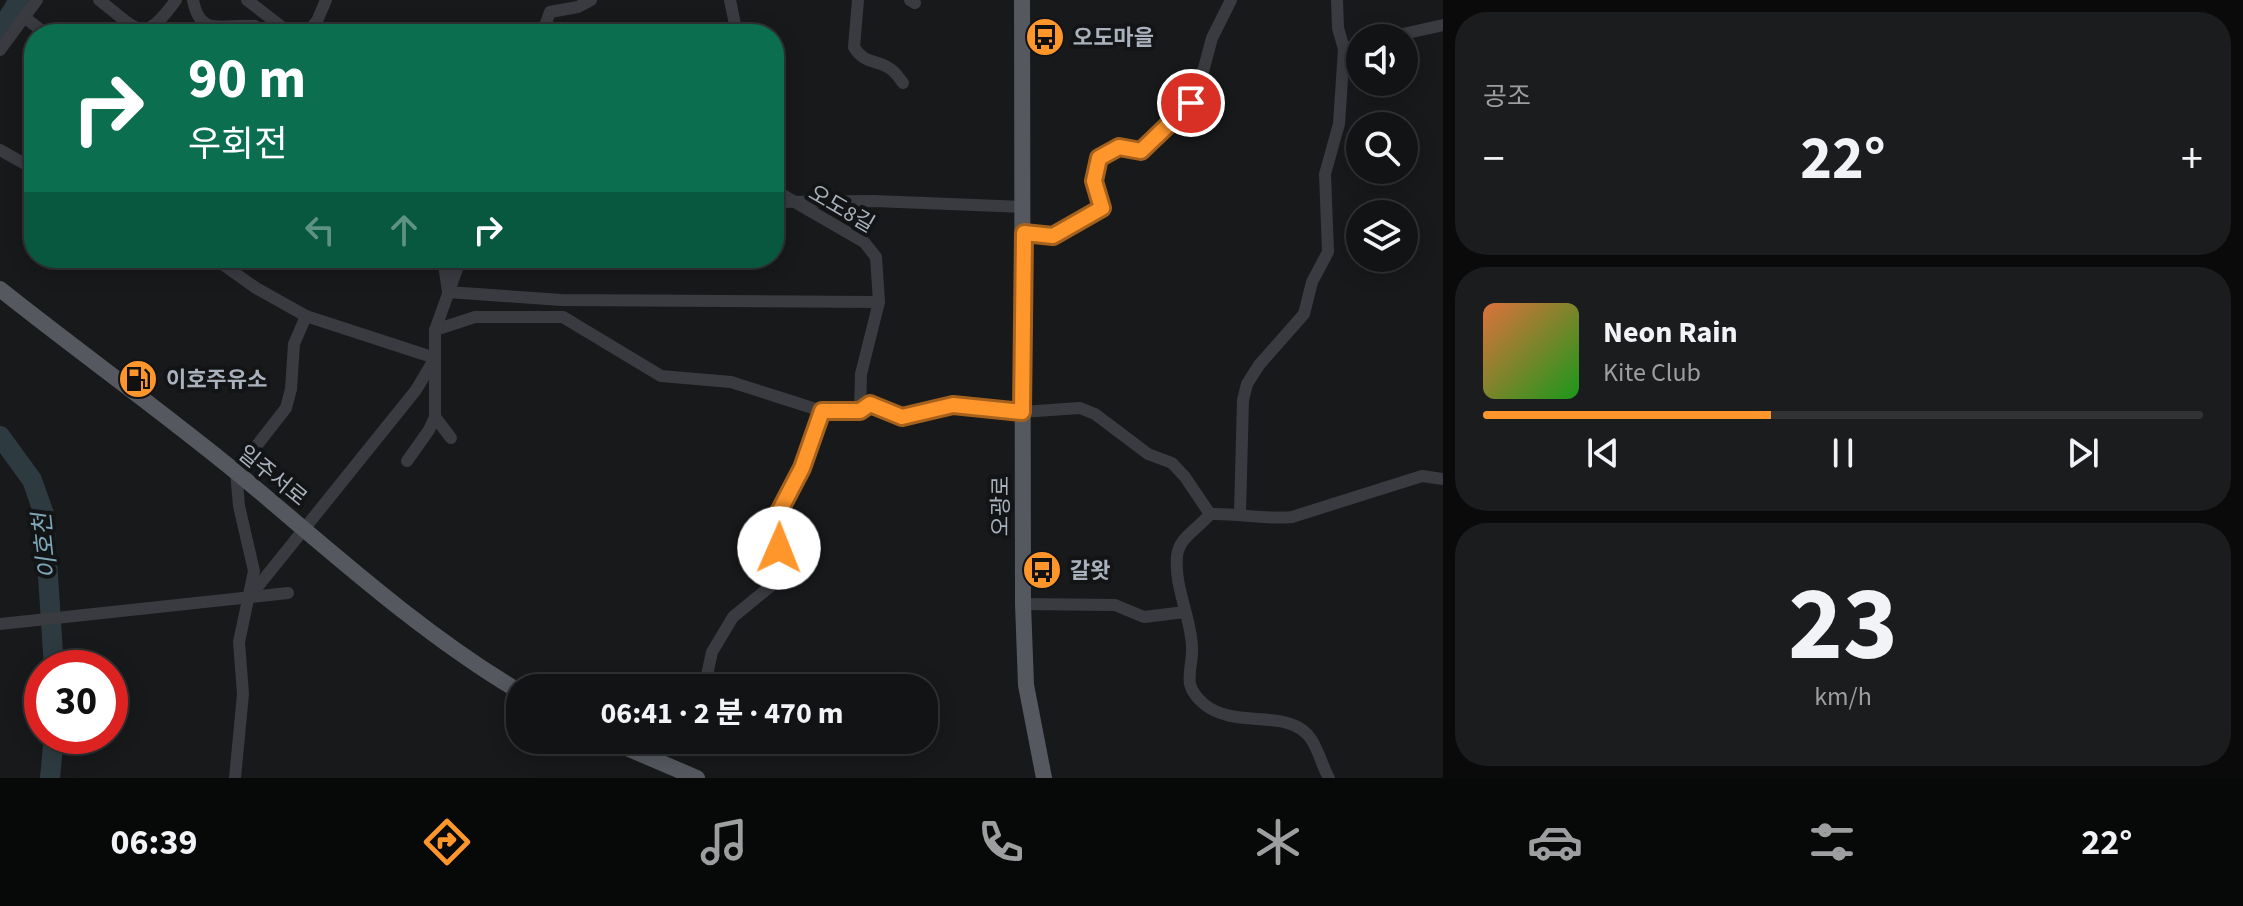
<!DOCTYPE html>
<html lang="ko">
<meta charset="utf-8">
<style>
:root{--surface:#121314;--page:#1b1c1d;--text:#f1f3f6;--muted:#9c9ea0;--line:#313234;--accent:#ff962c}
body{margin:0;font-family:"Source Sans 3","Noto Sans KR",sans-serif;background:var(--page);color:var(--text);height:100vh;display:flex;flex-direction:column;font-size:30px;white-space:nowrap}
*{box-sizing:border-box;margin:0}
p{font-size:26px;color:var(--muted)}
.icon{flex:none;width:44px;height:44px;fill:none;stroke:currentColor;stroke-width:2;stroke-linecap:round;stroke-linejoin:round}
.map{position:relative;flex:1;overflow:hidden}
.sheet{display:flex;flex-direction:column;gap:12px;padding:12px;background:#0a0a0b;width:800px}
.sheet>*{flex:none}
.hud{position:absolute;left:24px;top:24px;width:760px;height:244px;border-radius:32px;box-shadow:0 4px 20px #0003,0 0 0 2px var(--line);background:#0b6e4f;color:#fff;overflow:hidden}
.controls{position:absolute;left:1346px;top:24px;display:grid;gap:16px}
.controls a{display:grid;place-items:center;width:72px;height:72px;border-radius:50%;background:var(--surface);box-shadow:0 4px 20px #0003,0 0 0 2px var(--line);font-size:40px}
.speed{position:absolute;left:24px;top:650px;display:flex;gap:16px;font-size:40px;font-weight:700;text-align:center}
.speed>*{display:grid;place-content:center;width:104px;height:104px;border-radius:50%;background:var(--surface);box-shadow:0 4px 20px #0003,0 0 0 2px var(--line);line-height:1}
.speed .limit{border:12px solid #d22;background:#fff;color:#111}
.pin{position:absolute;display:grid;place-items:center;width:68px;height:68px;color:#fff;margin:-34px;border:4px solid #fff;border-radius:50%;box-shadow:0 2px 8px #0007}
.me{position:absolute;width:88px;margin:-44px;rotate:1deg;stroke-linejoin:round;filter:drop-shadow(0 0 6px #0008)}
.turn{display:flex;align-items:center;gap:28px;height:168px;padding:0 32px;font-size:36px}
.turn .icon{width:104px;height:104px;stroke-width:2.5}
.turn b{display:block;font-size:56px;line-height:68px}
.lanes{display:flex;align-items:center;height:76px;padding:0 32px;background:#0003;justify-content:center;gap:40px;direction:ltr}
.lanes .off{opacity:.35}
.big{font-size:60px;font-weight:700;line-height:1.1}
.sheet .tile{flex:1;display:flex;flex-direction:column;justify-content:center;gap:12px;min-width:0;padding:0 28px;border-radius:32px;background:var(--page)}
.sheet .dial{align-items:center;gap:0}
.dial b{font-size:104px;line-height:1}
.song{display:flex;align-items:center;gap:24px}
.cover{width:96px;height:96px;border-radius:12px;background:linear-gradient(135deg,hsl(20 70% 55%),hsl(120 70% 35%))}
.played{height:8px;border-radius:4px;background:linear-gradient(90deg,var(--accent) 40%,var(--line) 40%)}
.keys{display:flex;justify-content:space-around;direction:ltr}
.heat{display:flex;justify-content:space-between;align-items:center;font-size:44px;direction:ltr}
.trip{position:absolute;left:506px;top:674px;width:432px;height:80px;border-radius:32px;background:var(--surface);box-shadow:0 4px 20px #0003,0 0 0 2px var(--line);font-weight:700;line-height:80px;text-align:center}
.tabs{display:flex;height:128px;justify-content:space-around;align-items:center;background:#070808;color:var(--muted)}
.tabs .icon{width:56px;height:56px}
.tabs .current{color:var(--accent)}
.tabs b{font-size:36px;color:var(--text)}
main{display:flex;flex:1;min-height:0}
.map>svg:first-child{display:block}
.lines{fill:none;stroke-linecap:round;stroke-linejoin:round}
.river{stroke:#2d3b40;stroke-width:20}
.minor{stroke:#393b40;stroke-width:12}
.major{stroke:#55595f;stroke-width:16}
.route-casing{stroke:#a6621d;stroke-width:20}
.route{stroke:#ff962c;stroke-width:14}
.labels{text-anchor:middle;stroke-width:8;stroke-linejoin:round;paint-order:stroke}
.poi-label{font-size:22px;font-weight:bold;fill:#a9b2bc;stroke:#131416;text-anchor:start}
.street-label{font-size:22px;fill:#a9b2bc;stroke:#131416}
.water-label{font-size:24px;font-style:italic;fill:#7ea7b9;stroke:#131416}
</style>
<main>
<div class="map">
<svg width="1443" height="778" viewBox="0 0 1443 778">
<rect width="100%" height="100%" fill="#18191b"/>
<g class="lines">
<g class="river">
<polyline points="0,31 19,0"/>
<polyline points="0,436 32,480 44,514 54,668"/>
<polyline points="50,778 54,736"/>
</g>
<g class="minor">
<path d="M99,0C139,30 142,47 176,0"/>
<path d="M193,0C200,39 224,23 255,26L263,34"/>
<polyline points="247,0 291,34"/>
<polyline points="730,0 737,34"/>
<path d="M858,0L854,47C863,63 876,60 889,68C895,71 899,78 903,83"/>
<polyline points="910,0 915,3"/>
<polyline points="24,17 46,34"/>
<polyline points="306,34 317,21 326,0"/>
<polyline points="542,34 550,12 578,7 591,0"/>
<polyline points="1385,38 1443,25"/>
<polyline points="1344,49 1360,44"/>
<polyline points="0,50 37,0"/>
<polyline points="0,150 34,169"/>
<polyline points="774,190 864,242 876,257 879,302 861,374 860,411"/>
<polyline points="774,202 874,201 1023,207"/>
<polyline points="1024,233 1053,236 1102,208 1094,181 1099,158 1119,147 1141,151 1191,103 1200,83 1212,38 1231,0"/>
<polyline points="214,258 256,288 306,316 435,358 435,417 429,430 407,461"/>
<polyline points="443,258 448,292 561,300 879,302"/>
<polyline points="435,330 475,317 563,317 661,376 731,382 822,411 860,411 870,404 902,417 953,405 1022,412 1080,408 1095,414 1148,454 1172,463 1185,477 1210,514"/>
<polyline points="435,417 451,438"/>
<polyline points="1240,513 1243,400 1247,384 1259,365 1304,314 1312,282 1328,252 1325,174 1339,124 1344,49 1338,28 1337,0"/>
<polyline points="251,595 416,390 435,358 435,330 461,258"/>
<polyline points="1023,604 1115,605 1144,617 1185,612"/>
<polyline points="0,624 288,593"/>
<polyline points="701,688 707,675 712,652 733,617 772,585 779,575 779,512 802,468 822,411"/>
<polyline points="640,755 648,740"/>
<polyline points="235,778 243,694 239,642 254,571 239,506 236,472 286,408 291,389 294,344 306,316"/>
<path d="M1329,778C1322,766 1319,751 1311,739C1290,707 1235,730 1204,704C1198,699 1192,692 1190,684C1188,672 1193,659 1192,647C1191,617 1174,587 1177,556C1179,537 1199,528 1210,514C1239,513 1263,520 1292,517L1422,476L1443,479"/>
</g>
<g class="major">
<polyline points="1022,0 1023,604 1026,685 1044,778"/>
<path d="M0,289C79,352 162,411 241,476C331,551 419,632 520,692"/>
<polyline points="608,740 697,778"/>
</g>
</g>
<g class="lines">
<g class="route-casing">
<polyline id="route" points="779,548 779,512 802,468 822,411 860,411 870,404 902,417 953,405 1022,412 1024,233 1053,236 1102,208 1094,181 1099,158 1119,147 1141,151 1191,103"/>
</g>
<use href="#route" class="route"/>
</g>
<defs>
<g id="bus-disc" transform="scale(2)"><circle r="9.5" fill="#ff962c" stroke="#131416"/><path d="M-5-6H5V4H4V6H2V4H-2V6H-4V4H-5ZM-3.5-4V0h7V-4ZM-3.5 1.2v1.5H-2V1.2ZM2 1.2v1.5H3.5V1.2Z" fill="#111"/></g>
<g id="fuel-disc" transform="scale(2)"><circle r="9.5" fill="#ff962c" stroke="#131416"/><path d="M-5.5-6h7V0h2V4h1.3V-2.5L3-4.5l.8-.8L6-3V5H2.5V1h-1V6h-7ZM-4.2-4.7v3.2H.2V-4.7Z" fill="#111"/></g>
</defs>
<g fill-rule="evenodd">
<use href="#bus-disc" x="1045" y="37"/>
<use href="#fuel-disc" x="138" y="379"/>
<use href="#bus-disc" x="1042" y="570"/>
</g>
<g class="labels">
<g class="poi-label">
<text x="1073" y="45">오도마을</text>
<text x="166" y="387">이호주유소</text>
<text x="1070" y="578">갈왓</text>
</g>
<g class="street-label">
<text transform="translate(842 208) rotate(30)" y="8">오도8길</text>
<text transform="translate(273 475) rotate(39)" y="8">일주서로</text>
<text transform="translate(1000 506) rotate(-90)" y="8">오광로</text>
</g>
<g class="water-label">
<text transform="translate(45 546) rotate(-96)" y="8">이호천</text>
</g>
</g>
</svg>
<div class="controls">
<a><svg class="icon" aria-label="sound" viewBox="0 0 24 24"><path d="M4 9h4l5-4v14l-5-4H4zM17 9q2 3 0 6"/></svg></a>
<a><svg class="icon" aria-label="search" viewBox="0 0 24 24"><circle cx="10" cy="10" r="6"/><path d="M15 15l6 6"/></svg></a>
<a><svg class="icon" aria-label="layers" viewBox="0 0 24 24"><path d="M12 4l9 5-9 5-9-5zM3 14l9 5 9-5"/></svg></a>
</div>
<div class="speed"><div class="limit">30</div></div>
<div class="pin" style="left:1191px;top:103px;background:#d93025"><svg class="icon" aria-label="arrive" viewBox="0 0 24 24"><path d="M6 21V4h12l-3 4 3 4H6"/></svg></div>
<svg class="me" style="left:779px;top:548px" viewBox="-20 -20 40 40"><circle r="19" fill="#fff"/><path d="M0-13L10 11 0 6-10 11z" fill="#ff962c"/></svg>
<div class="trip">06:41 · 2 분 · 470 m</div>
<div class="hud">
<div class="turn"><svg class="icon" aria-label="right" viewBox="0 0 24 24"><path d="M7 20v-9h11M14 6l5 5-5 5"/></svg><div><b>90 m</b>우회전</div></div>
<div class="lanes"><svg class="icon off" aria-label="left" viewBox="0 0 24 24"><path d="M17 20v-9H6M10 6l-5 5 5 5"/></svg><svg class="icon off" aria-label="ahead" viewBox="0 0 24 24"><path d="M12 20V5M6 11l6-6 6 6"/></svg><svg class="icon" aria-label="right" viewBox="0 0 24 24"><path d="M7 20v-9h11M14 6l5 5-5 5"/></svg></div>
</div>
</div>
<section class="sheet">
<div class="tile"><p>공조</p>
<div class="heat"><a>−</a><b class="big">22°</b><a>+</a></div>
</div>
<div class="tile">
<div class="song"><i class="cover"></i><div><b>Neon Rain</b><p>Kite Club</p></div></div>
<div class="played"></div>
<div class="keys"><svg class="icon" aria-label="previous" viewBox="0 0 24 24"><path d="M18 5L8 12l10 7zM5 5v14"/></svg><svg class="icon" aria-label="pause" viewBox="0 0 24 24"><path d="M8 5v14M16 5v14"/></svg><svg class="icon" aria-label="next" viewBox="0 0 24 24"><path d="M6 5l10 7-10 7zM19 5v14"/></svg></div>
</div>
<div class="tile dial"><b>23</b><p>km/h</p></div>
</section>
</main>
<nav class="tabs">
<b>06:39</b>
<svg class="icon current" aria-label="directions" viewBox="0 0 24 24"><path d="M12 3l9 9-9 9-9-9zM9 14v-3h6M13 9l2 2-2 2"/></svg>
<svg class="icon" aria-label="music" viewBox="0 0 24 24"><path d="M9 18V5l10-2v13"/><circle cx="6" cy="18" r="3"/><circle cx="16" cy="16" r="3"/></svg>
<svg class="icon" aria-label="phone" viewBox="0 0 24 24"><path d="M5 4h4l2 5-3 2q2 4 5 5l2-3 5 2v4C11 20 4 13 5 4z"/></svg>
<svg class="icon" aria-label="climate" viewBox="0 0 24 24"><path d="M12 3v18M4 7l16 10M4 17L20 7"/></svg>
<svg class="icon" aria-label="car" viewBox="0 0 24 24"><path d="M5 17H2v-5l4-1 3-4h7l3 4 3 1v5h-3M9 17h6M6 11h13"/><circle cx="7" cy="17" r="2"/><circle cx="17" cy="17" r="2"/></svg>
<svg class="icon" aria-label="filters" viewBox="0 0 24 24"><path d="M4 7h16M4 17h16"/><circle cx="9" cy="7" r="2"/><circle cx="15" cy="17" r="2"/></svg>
<b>22°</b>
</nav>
